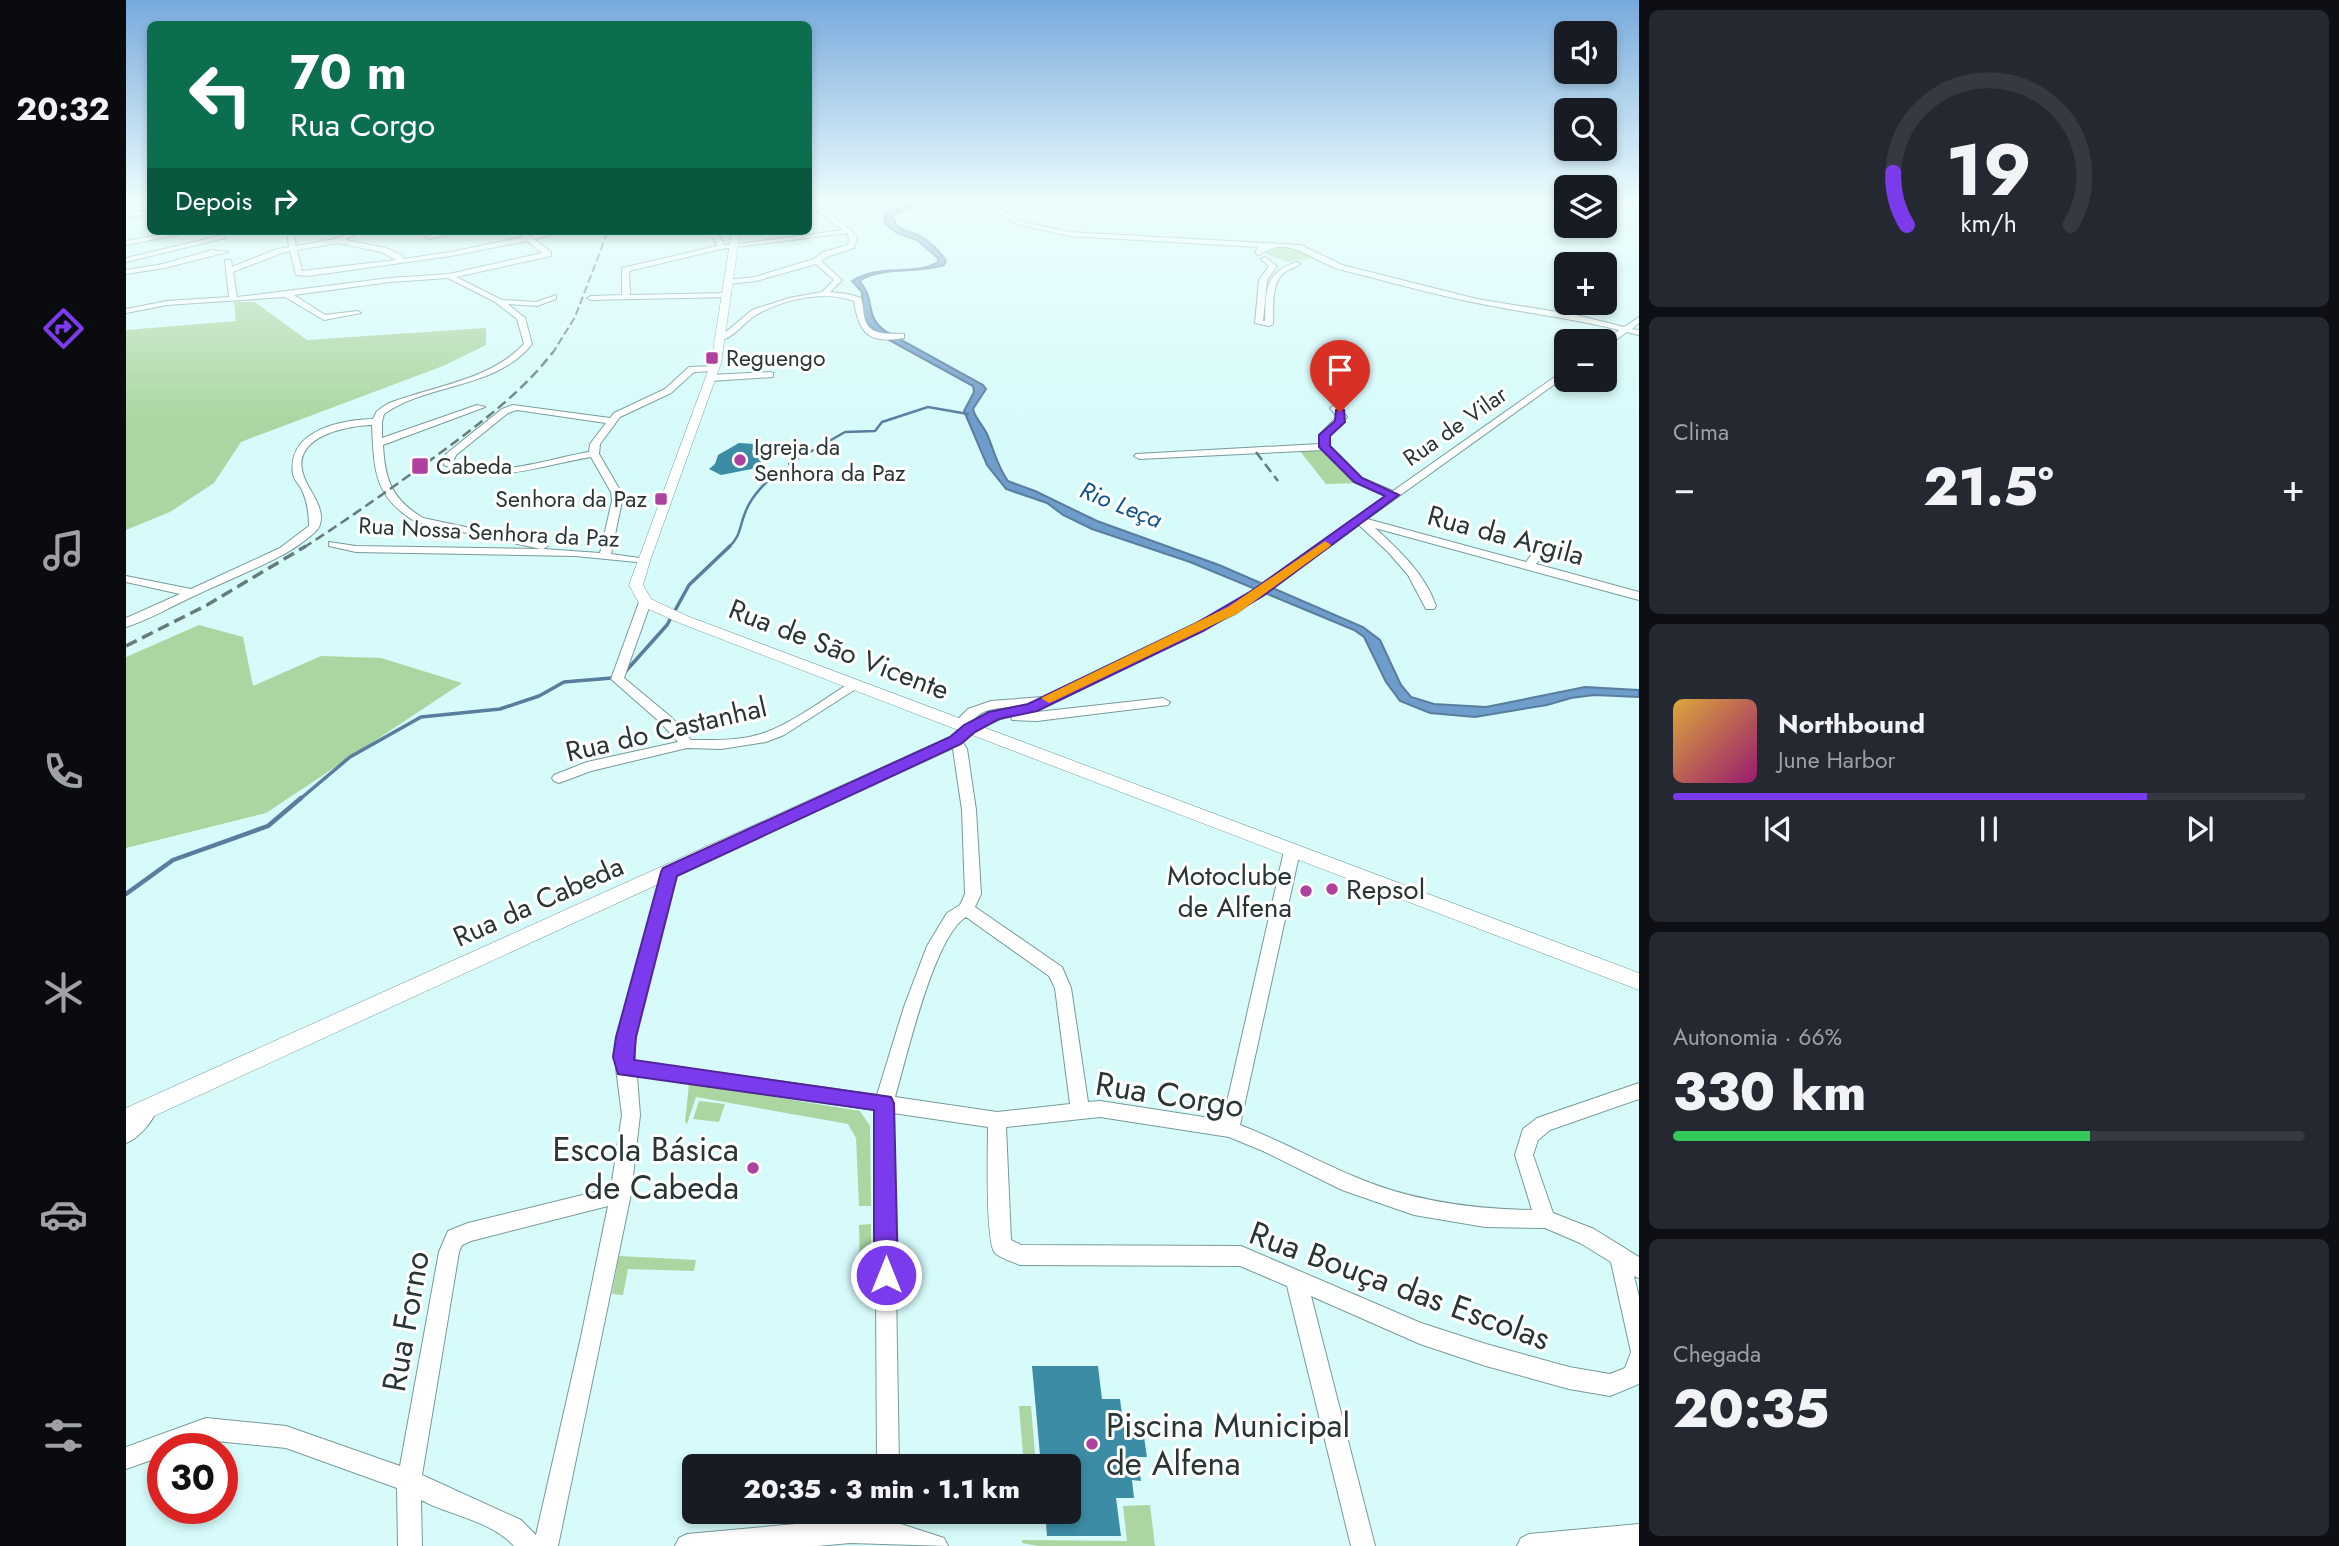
<!DOCTYPE html>
<html lang="pt">
<meta charset="utf-8">
<style>
:root{--surface:#171b24;--page:#242831;--text:#f1f3f6;--muted:#9ea1a6;--line:#363941;--accent:#7c3aed}
body{margin:0;font-family:Jost,sans-serif;background:var(--page);color:var(--text);height:100vh;display:flex;flex-direction:column;font-size:26px;white-space:nowrap}
*{box-sizing:border-box;margin:0}
p{font-size:23px;color:var(--muted)}
.icon{flex:none;width:38px;height:38px;fill:none;stroke:currentColor;stroke-width:2;stroke-linecap:round;stroke-linejoin:round}
.map{position:relative;flex:1;overflow:hidden}
.details{display:flex;flex-direction:column;gap:10px;padding:10px;background:#0d0f14;width:700px}
.details>*{flex:none}
.top-card{position:absolute;left:21px;top:21px;width:665px;height:214px;border-radius:10px;box-shadow:0 4px 10px #0003;background:#0b6e4f;color:#fff;overflow:hidden}
.buttons{position:absolute;left:1428px;top:21px;display:grid;gap:14px}
.buttons a{display:grid;place-items:center;width:63px;height:63px;border-radius:10px;background:var(--surface);box-shadow:0 4px 10px #0003;font-size:35px}
.speed{position:absolute;left:21px;top:1433px;display:flex;gap:14px;font-size:35px;font-weight:700;text-align:center}
.speed>*{display:grid;place-content:center;width:91px;height:91px;border-radius:50%;background:var(--surface);box-shadow:0 4px 10px #0003;line-height:1}
.speed .limit{border:10px solid #d22;background:#fff;color:#111}
.pin{position:absolute;display:grid;place-items:center;width:60px;height:60px;color:#fff;margin:-72px -30px;border-radius:50% 50% 50% 0;rotate:-45deg;box-shadow:0 0 7px #0007}
.pin .icon{rotate:45deg}
.me{position:absolute;width:77px;margin:-38px;rotate:0deg;stroke-linejoin:round;filter:drop-shadow(0 0 5px #0008)}
.turn{display:flex;align-items:center;gap:24px;height:147px;padding:0 28px;font-size:32px}
.turn .icon{width:91px;height:91px;stroke-width:2.5}
.turn b{display:block;font-size:49px;line-height:60px}
.then{display:flex;align-items:center;height:66px;padding:0 28px;background:#0003;gap:14px;font-size:26px}
.big{font-size:52px;font-weight:800;line-height:1.1}
.details .tile{flex:1;display:flex;flex-direction:column;justify-content:center;gap:10px;min-width:0;padding:0 24px;border-radius:10px;background:var(--page)}
.details .dial{align-items:center;gap:0}
.dial svg{height:182px;overflow:visible;fill:none;stroke:var(--line);stroke-width:7;stroke-linecap:round;text-anchor:middle}
.dial text{fill:var(--text);stroke:none}
.song{display:flex;align-items:center;gap:21px}
.cover{width:84px;height:84px;border-radius:10px;background:linear-gradient(135deg,hsl(40 70% 55%),hsl(320 70% 35%))}
.played{height:7px;border-radius:4px;background:linear-gradient(90deg,var(--accent) 75%,var(--line) 75%)}
.keys{display:flex;justify-content:space-around;direction:ltr}
.heat{display:flex;justify-content:space-between;align-items:center;font-size:38px;direction:ltr}
.charge{height:10px;border-radius:5px;background:linear-gradient(90deg,#34c759 66%,var(--line) 0)}
.trip{position:absolute;left:556px;top:1454px;width:399px;height:70px;border-radius:10px;background:var(--surface);box-shadow:0 4px 10px #0003;font-weight:800;line-height:70px;text-align:center}
main{display:flex;flex:1;min-height:0}
.tabs{display:flex;flex-direction:column;width:126px;justify-content:space-around;align-items:center;background:#090b0e;color:var(--muted)}
.tabs .icon{width:49px;height:49px}
.tabs .on{color:var(--accent)}
.tabs b{font-size:32px;color:var(--text)}
.map>svg:first-child{display:block}
.green{fill:#acd6a1}
.water{fill:#6e9ccb;stroke:#597d9e;stroke-width:2}
.lines{fill:none;stroke-linecap:round;stroke-linejoin:round}
.stream-far3{stroke:#597d9e;stroke-width:2}
.stream-far2{stroke:#597d9e;stroke-width:2.5}
.stream-far1{stroke:#597d9e;stroke-width:3.5}
.stream{stroke:#597d9e;stroke-width:4.5}
.building{fill:#3c8ca6}
.minor-casing{stroke:#789a9a;stroke-width:2}
.major-casing{stroke:#789a9a;stroke-width:1}
.minor{fill:#fff;fill-rule:evenodd}
.major{fill:#fff;fill-rule:evenodd}
.rail-far2{stroke:#667c7c;stroke-width:2;stroke-dasharray:8 3.5;stroke-linecap:butt}
.rail-far1{stroke:#667c7c;stroke-width:2.5;stroke-dasharray:10 5;stroke-linecap:butt}
.rail{stroke:#667c7c;stroke-width:3.5;stroke-dasharray:12 6;stroke-linecap:butt}
.route{fill:#7c3aed;stroke:#51269a;stroke-width:2}
.slow{fill:#f59e0b}
.poi-dot{fill:#af419f;stroke:#fff;stroke-width:2.5}
.labels{text-anchor:middle;stroke-width:6;stroke-linejoin:round;paint-order:stroke}
.far-poi-label{font-size:23px;fill:#283636;stroke:#fff;text-anchor:start}
.far-street-label{font-size:23px;fill:#283636;stroke:#fff}
.far-water-label{font-size:24px;font-style:italic;fill:#0d538e;stroke:#fff}
.street-label{font-size:28px;fill:#283636;stroke:#fff}
.poi-label{font-size:28px;fill:#283636;stroke:#fff;text-anchor:end}
.near-street-label{font-size:33px;fill:#283636;stroke:#fff}
.near-poi-label{font-size:33px;fill:#283636;stroke:#fff;text-anchor:end}
</style>
<main>
<nav class="tabs">
<b>20:32</b>
<svg class="icon on" aria-label="directions" viewBox="0 0 24 24"><path d="M12 3l9 9-9 9-9-9zM9 14v-3h6M13 9l2 2-2 2"/></svg>
<svg class="icon" aria-label="music" viewBox="0 0 24 24"><path d="M9 18V5l10-2v13"/><circle cx="6" cy="18" r="3"/><circle cx="16" cy="16" r="3"/></svg>
<svg class="icon" aria-label="phone" viewBox="0 0 24 24"><path d="M5 4h4l2 5-3 2q2 4 5 5l2-3 5 2v4C11 20 4 13 5 4z"/></svg>
<svg class="icon" aria-label="climate" viewBox="0 0 24 24"><path d="M12 3v18M4 7l16 10M4 17L20 7"/></svg>
<svg class="icon" aria-label="car" viewBox="0 0 24 24"><path d="M5 17H2v-5l4-1 3-4h7l3 4 3 1v5h-3M9 17h6M6 11h13"/><circle cx="7" cy="17" r="2"/><circle cx="17" cy="17" r="2"/></svg>
<svg class="icon" aria-label="filters" viewBox="0 0 24 24"><path d="M4 7h16M4 17h16"/><circle cx="9" cy="7" r="2"/><circle cx="15" cy="17" r="2"/></svg>
</nav>
<div class="map">
<svg width="1513" height="1546" viewBox="0 0 1513 1546">
<rect width="100%" height="100%" fill="#d7fbfb"/>
<g class="green">
<polygon points="1159,246 1187,256 1186,258 1162,262 1139,254 1141,249"/>
<polygon points="108,302 129,302 181,340 360,328 360,345 317,366 115,442 88,483 44,512 0,530 0,330 110,321"/>
<polygon points="1184,449 1200,453 1232,483 1200,484 1173,450"/>
<polygon points="73,625 117,637 127,686 195,656 255,658 336,683 140,813 0,848 0,657"/>
<polygon points="563,1083 734,1111 744,1126 745,1206 733,1206 730,1138 722,1124 570,1097 561,1124 559,1122"/>
<polygon points="573,1101 599,1104 593,1122 567,1119"/>
<polygon points="745,1224 745,1267 734,1267 733,1225"/>
<polygon points="493,1256 570,1260 568,1271 502,1269 497,1295 486,1294"/>
<polygon points="893,1406 905,1406 910,1466 898,1466"/>
<polygon points="1024,1505 1029,1546 912,1546 896,1543 896,1540 1001,1541 997,1506"/>
</g>
<path class="water" d="M785,203H793L767,215C770,233 783,229 796,237C804,242 815,252 820,261L818,265C792,274 761,266 736,279L734,282C750,300 738,316 759,331L857,385L860,389L847,409C849,418 856,424 861,434C868,450 871,466 882,481L909,491L971,521L1093,565L1237,627L1254,640L1275,685L1285,697L1308,704L1360,707L1459,687L1513,690V697L1468,695L1445,698L1421,705L1349,717L1304,713L1274,701L1260,682L1238,637L1228,630L1064,562L966,529L937,515L921,503L880,489L861,465L838,411L848,392L847,386L752,334L737,320L736,292L726,281C754,263 786,277 812,262V258L791,240L771,233L759,224L758,216C766,209 777,210 785,203Z"/>
<g class="lines">
<polyline class="stream-far3" points="0,203 4,203"/>
<g class="stream-far2">
<polyline points="677,456 719,432 749,431 756,422 802,407 842,414"/>
<polyline points="663,464 672,459"/>
<path d="M602,548C615,536 613,528 619,513C625,496 642,479 656,469"/>
</g>
<g class="stream-far1">
<polyline points="499,672 541,625 563,585 604,546"/>
<polyline points="173,800 224,757 295,717 374,709 413,696 438,682 486,678"/>
</g>
<polyline class="stream" points="0,894 47,860 142,826 175,798"/>
</g>
<g class="building">
<polygon points="613,443 628,444 626,453 637,457 636,467 595,475 583,469 589,464 592,455"/>
<polygon points="906,1366 972,1366 976,1399 994,1399 996,1414 1005,1414 1008,1430 1017,1430 1021,1457 1011,1457 1015,1481 1006,1480 1008,1498 990,1498 995,1536 921,1536 919,1512 943,1512 943,1466 915,1466"/>
</g>
<g class="lines">
<g class="minor-casing">
<g id="minor">
<path d="M682,203H689L725,230L731,238L728,248L703,256L695,261L716,280L704,292L722,294L735,298C737,305 737,310 738,316C742,337 762,333 778,334V338C743,344 733,334 728,301C699,290 657,299 630,315C617,323 610,336 594,341L590,338L601,331L626,310L663,298L696,292L708,280L690,264L630,281L603,284L599,282L600,280L629,277L688,259L697,252L722,245L723,238L721,233L595,249L503,271L504,295L601,293L605,295L604,297L465,300L461,298L465,296L496,295V268L591,246L589,239L576,231C587,231 594,234 598,245H605L717,230Z"/>
<path d="M855,203H862L895,221L943,232L1175,245L1216,265L1351,299L1450,315L1498,327L1513,317V323L1506,329L1513,330V335L1501,332L1479,348V341L1493,330C1446,318 1398,313 1351,303C1305,294 1261,281 1216,270C1186,263 1164,232 1133,255L1129,253L1132,247L943,236L891,224Z"/>
<polygon points="1501,204 1513,204 1513,208 1499,207"/>
<polygon points="24,210 24,214 0,218 0,214"/>
<polygon points="55,231 70,231 0,245 0,241"/>
<path d="M161,231H167L170,246L209,239L227,231H236L219,240L260,248L276,255L277,259L325,252L397,237L391,231H398L404,236L428,231H441L408,239L425,252V256L330,277L376,300L410,302L430,295V299L411,306L382,304L399,318L406,344C369,390 304,382 258,414L256,422V438L351,405L359,407L257,445C259,481 266,499 297,518L420,544L422,546L417,549L474,553L486,501L485,492L465,457C416,465 366,486 318,465L320,454L376,409L387,405L484,418L488,413L539,389L563,367L591,366V370L588,371L568,372L545,393L494,417L474,444L473,454L495,492L496,501L485,554L521,559V563L449,556L230,552L203,546V542L230,546L415,549L290,522C248,497 248,470 246,425C219,426 163,437 178,477C183,491 201,510 193,527C191,533 166,550 160,553C131,569 98,582 68,596C46,606 23,620 0,627V618L54,594L0,582V576L65,589L154,548L183,526C183,513 181,500 175,488C172,483 168,480 167,474C161,430 215,420 247,419L251,411L261,404C306,386 363,381 398,344L391,319L369,302L322,278L264,282L168,295L199,315L231,311L235,313L198,320L159,297L41,305L0,313V309L41,301L103,297L99,260H105L106,267L151,249L163,247ZM401,241L416,253L323,274L264,278L111,297L107,272L156,253L164,251L170,275L182,276L325,256ZM212,243L255,252L270,260L176,271L171,250ZM391,410L480,423L464,444L463,452C420,459 370,480 327,462L330,455L382,413Z"/>
<polygon points="323,231 337,231 303,239 299,237"/>
<polygon points="97,235 99,238 0,262 0,258"/>
<polygon points="86,250 102,252 38,268 0,274 0,270 37,264"/>
<path d="M1139,257L1151,266L1141,280L1137,321H1139C1140,291 1138,272 1171,262L1175,264C1170,267 1164,269 1159,272C1144,284 1148,307 1147,324L1143,326L1129,323L1133,280L1143,266L1135,259Z"/>
<path d="M1440,369V376L1241,519L1400,562L1411,547H1419L1421,549L1410,564L1513,592V600L1249,528C1273,550 1299,574 1310,606L1308,609H1300L1282,575L1262,552L1233,525L1111,613L911,711L902,713L1037,698L1044,702L1042,705L911,721L886,720L885,716C869,719 858,728 843,733L836,729L833,718L842,709L865,701L917,697L1103,607L1260,496L1228,482L1197,450L1013,459L1008,456L1010,454L1194,444L1193,435L1211,417L1204,408L1209,405L1212,406L1221,417L1203,436L1204,446L1236,478L1267,491ZM889,707L863,712L847,721C855,708 874,708 889,707Z"/>
<polygon points="644,372 647,373 647,377 584,381 580,378 584,375"/>
<path d="M519,598L525,602L498,678L545,717L565,740C588,740 613,741 635,734C667,723 697,700 725,682H735L736,685L658,735L640,742L595,749L561,748L465,771L433,783L428,781L426,778L428,775L461,762L552,742L535,723L485,679L513,602Z"/>
<path d="M829,737L834,738L841,749L850,810L855,894L849,907L936,967L945,988L962,1102L974,1101L1097,1120L1158,851L1161,847H1171L1174,851L1114,1125C1153,1140 1189,1160 1227,1176C1284,1201 1345,1209 1406,1210L1389,1155L1397,1129L1411,1118L1513,1083V1099L1424,1130L1412,1140L1407,1155L1427,1213L1468,1229L1513,1257V1278L1508,1276L1513,1297V1384L1484,1396L1443,1389L1360,1366L1294,1344L1185,1296L1249,1546H1225L1161,1286L1114,1266L894,1265C887,1262 874,1258 869,1253C859,1243 862,1146 862,1127L767,1113L773,1466H751L749,1110L511,1076L514,1115L505,1194L432,1546H388C364,1520 325,1516 295,1500L296,1546H272L271,1488L160,1448L80,1440L56,1449H37V1456L0,1469V1447L80,1418L160,1426L274,1466L313,1252L322,1231L342,1223L485,1188L496,1115L490,1068L491,1036L538,868H548L551,872L509,1036V1061L751,1095L778,1007L801,946L821,913L834,905L839,894L836,810L827,749L822,741ZM840,917L923,976L929,988L944,1104L871,1112L769,1097C780,1059 808,936 840,917ZM974,1117L1103,1137L1137,1151L1216,1190L1288,1215L1359,1227L1419,1228L1454,1243L1485,1262L1505,1352L1499,1368L1484,1374L1443,1367L1360,1344L1295,1323L1115,1246L895,1245L885,1240L880,1127ZM482,1206L455,1337L410,1535L395,1520L296,1475L333,1252L336,1245L345,1241Z"/>
<path d="M21,1104L28,1106L30,1112C25,1123 12,1139 0,1143V1122L14,1106Z"/>
<polygon points="751,1512 775,1512 775,1524 818,1538 822,1546 724,1543 691,1546 549,1546 553,1538 561,1534 724,1519 752,1520"/>
<polygon points="1513,1524 1513,1546 1391,1546 1395,1538 1403,1534"/>
</g>
</g>
<g class="major-casing">
<polygon id="major" points="606,231 614,231 595,363 524,561 517,585 525,599 561,616 1513,973 1513,990 846,735 835,745 0,1129 0,1108 823,737 832,730 551,622 514,605 503,585 585,363"/>
</g>
<use href="#minor" class="minor"/>
<use href="#major" class="major"/>
<polyline class="rail-far2" points="426,354 449,317 482,231"/>
<g class="rail-far1">
<polyline points="1130,452 1152,481"/>
<path d="M177,548C221,520 264,489 306,459C349,427 394,395 427,352"/>
</g>
<polyline class="rail" points="0,646 81,605 180,546"/>
</g>
<linearGradient id="sky" x2="0" y2="1"><stop stop-color="#77aadc"/><stop offset="0.48" stop-color="#edfdfd"/><stop offset="1" stop-color="#edfdfd" stop-opacity="0"/></linearGradient>
<rect width="1513" height="419" fill="url(#sky)"/>
<polygon class="route" points="1210,410 1218,410 1219,422 1204,436 1204,446 1236,478 1273,495 1137,596 1077,631 911,711 873,719 849,732 835,744 551,876 510,1037 508,1060 765,1097 768,1103 772,1275 768,1283 760,1286 752,1283 748,1275 748,1110 492,1074 487,1057 490,1037 535,872 537,868 824,737 838,725 863,712 902,704 1067,625 1127,590 1259,496 1228,482 1193,447 1193,435 1209,421"/>
<polygon class="slow" points="1199,541 1205,545 1203,547 1112,613 928,701 923,703 915,698 1102,607"/>
<g class="poi-dot">
<rect x="579" y="351" width="14" height="14" rx="3.5"/>
<circle cx="614" cy="460" r="7"/>
<rect x="285" y="457" width="18" height="18" rx="3.5"/>
<rect x="528" y="492" width="14" height="14" rx="3.5"/>
<circle cx="1206" cy="889" r="7"/>
<circle cx="1180" cy="891" r="7"/>
<circle cx="627" cy="1168" r="7"/>
<circle cx="966" cy="1444" r="7"/>
</g>
<g class="labels">
<g class="far-poi-label">
<text x="600" y="366">Reguengo</text>
<text x="628" y="455">Igreja da<tspan x="628" dy="26">Senhora da Paz</tspan></text>
<text x="310" y="474">Cabeda</text>
<text x="521" y="507" text-anchor="end">Senhora da Paz</text>
</g>
<g class="far-street-label">
<text transform="translate(1329 426) rotate(-35)" y="8">Rua de Vilar</text>
<text transform="translate(363 532) rotate(3)" y="8">Rua Nossa Senhora da Paz</text>
</g>
<g class="far-water-label">
<text transform="translate(995 505) rotate(22)" y="8">Rio Leça</text>
</g>
<g class="street-label">
<text transform="translate(1380 535) rotate(15)" y="10">Rua da Argila</text>
<text transform="translate(713 649) rotate(21)" y="10">Rua de São Vicente</text>
<text transform="translate(540 729) rotate(-13)" y="10">Rua do Castanhal</text>
<text transform="translate(412 901) rotate(-24)" y="10">Rua da Cabeda</text>
</g>
<g class="poi-label">
<text x="1166" y="885">Motoclube<tspan x="1166" dy="32">de Alfena</tspan></text>
<text x="1220" y="899" text-anchor="start">Repsol</text>
</g>
<g class="near-street-label">
<text transform="translate(1044 1094) rotate(9)" y="12">Rua Corgo</text>
<text transform="translate(1274 1285) rotate(20)" y="12">Rua Bouça das Escolas</text>
<text transform="translate(279 1321) rotate(-80)" y="12">Rua Forno</text>
</g>
<g class="near-poi-label">
<text x="613" y="1161">Escola Básica<tspan x="613" dy="38">de Cabeda</tspan></text>
<text x="980" y="1437" text-anchor="start">Piscina Municipal<tspan x="980" dy="38">de Alfena</tspan></text>
</g>
</g>
</svg>
<div class="buttons">
<a><svg class="icon" aria-label="sound" viewBox="0 0 24 24"><path d="M4 9h4l5-4v14l-5-4H4zM17 9q2 3 0 6"/></svg></a>
<a><svg class="icon" aria-label="search" viewBox="0 0 24 24"><circle cx="10" cy="10" r="6"/><path d="M15 15l6 6"/></svg></a>
<a><svg class="icon" aria-label="layers" viewBox="0 0 24 24"><path d="M12 4l9 5-9 5-9-5zM3 14l9 5 9-5"/></svg></a>
<a>+</a>
<a>−</a>
</div>
<div class="speed"><div class="limit">30</div></div>
<div class="pin" style="left:1214px;top:412px;background:#d93025"><svg class="icon" aria-label="arrive" viewBox="0 0 24 24"><path d="M6 21V4h12l-3 4 3 4H6"/></svg></div>
<svg class="me" style="left:760px;top:1275px" viewBox="-20 -20 40 40"><circle r="17" fill="#7c3aed" stroke="#fff" stroke-width="3"/><path d="M0-11L8 9 0 5-8 9z" fill="#fff"/></svg>
<div class="trip">20:35 · 3 min · 1.1 km</div>
<div class="top-card">
<div class="turn"><svg class="icon" aria-label="left" viewBox="0 0 24 24"><path d="M17 20v-9H6M10 6l-5 5 5 5"/></svg><div><b>70 m</b>Rua Corgo</div></div>
<div class="then">Depois<svg class="icon" aria-label="right" viewBox="0 0 24 24"><path d="M7 20v-9h11M14 6l5 5-5 5"/></svg></div>
</div>
</div>
<section class="details">
<div class="tile dial"><svg viewBox="0 0 100 80">
<path d="M14 69A42 42 0 1 1 86 69"/>
<path d="M14 69A42 42 0 0 1 8 46" stroke="#7c3aed"/>
<text x="50" y="56" font-size="32" font-weight="700">19</text>
<text x="50" y="72" font-size="11">km/h</text>
</svg></div>
<div class="tile"><p>Clima</p>
<div class="heat"><a>−</a><b class="big">21.5°</b><a>+</a></div>
</div>
<div class="tile">
<div class="song"><i class="cover"></i><div><b>Northbound</b><p>June Harbor</p></div></div>
<div class="played"></div>
<div class="keys"><svg class="icon" aria-label="previous" viewBox="0 0 24 24"><path d="M18 5L8 12l10 7zM5 5v14"/></svg><svg class="icon" aria-label="pause" viewBox="0 0 24 24"><path d="M8 5v14M16 5v14"/></svg><svg class="icon" aria-label="next" viewBox="0 0 24 24"><path d="M6 5l10 7-10 7zM19 5v14"/></svg></div>
</div>
<div class="tile"><p>Autonomia · 66%</p><b class="big">330 km</b><div class="charge"></div></div>
<div class="tile"><p>Chegada</p><b class="big">20:35</b></div>
</section>
</main>
